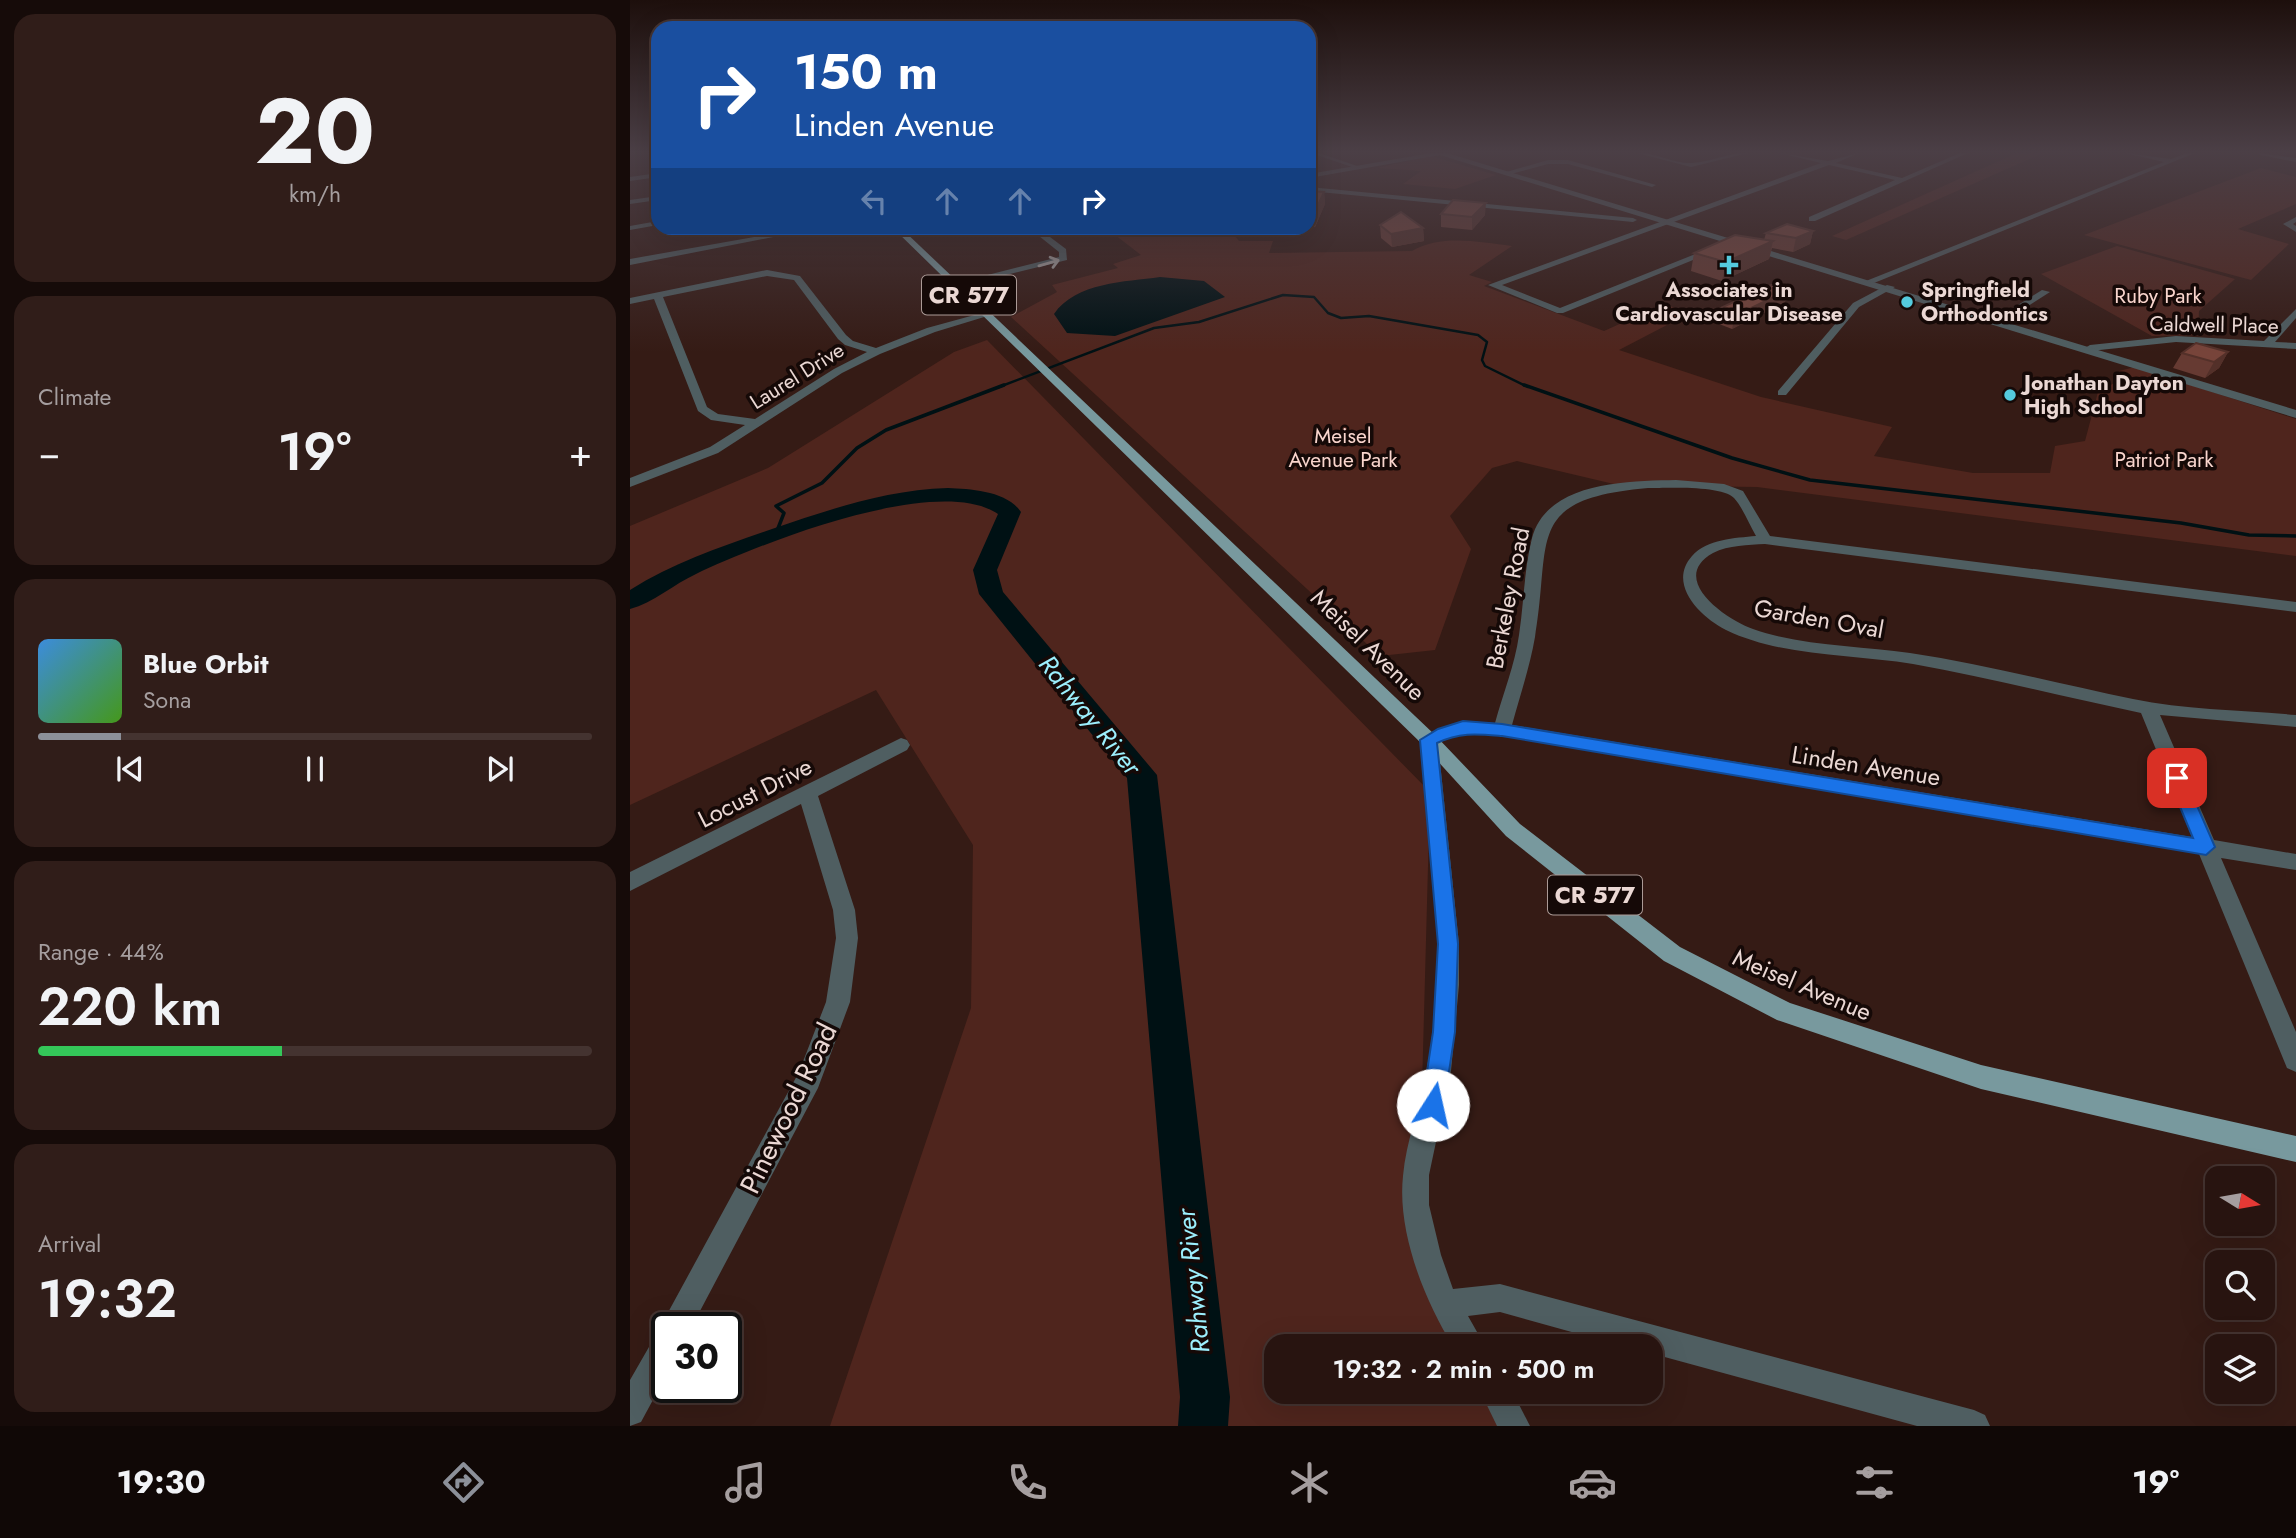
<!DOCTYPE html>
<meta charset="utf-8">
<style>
:root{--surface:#281410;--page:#301d19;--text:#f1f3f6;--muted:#a59e9f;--line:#443330;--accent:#8c9099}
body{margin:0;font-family:Jost,sans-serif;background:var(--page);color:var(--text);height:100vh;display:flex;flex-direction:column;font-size:26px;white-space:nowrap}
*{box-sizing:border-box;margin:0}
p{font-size:23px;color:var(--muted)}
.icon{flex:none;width:38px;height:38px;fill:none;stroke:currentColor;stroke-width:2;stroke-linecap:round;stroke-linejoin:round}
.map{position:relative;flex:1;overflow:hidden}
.side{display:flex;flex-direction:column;gap:14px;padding:14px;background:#160b09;width:630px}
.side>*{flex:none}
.banner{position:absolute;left:21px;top:21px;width:665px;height:214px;border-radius:21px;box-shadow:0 7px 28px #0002,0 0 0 2px var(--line);background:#1a4fa0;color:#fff;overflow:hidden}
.needle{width:46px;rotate:101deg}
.tools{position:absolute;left:1575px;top:1166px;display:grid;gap:14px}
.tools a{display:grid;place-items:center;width:70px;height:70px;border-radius:14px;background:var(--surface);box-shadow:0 7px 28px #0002,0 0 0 2px var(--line);font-size:35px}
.speed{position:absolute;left:21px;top:1312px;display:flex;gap:14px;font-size:35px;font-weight:700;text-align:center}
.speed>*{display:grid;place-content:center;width:91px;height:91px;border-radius:50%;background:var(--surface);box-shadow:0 7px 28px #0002,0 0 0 2px var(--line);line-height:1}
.speed .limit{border:4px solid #111;border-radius:10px;background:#fff;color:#111}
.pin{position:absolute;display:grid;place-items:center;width:60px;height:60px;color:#fff;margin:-30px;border-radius:14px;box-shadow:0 4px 10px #0006}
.me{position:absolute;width:77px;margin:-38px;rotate:10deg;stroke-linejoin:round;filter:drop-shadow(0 0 5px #0008)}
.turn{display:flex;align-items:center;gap:24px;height:147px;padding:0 28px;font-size:32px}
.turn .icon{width:91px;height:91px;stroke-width:2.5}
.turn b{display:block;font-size:49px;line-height:60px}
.lanes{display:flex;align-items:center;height:66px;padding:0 28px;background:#0003;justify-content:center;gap:35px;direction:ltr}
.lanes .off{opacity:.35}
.big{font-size:52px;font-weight:600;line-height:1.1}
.side .tile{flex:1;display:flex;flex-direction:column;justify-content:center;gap:10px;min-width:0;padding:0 24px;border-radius:21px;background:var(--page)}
.side .dial{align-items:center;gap:0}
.dial b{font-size:91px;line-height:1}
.song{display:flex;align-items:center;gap:21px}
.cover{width:84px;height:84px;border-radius:10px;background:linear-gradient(135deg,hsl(210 70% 55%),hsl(100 70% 35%))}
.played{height:7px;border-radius:4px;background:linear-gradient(90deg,var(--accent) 15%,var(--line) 15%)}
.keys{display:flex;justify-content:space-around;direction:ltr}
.heat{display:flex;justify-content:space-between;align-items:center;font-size:38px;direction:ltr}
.charge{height:10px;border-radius:5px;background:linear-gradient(90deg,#34c759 44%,var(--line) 0)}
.trip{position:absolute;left:634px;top:1334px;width:399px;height:70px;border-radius:21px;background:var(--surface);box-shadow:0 7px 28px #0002,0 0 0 2px var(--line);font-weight:600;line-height:70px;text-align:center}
.tab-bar{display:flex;height:112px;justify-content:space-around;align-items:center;background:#100806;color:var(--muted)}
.tab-bar .icon{width:49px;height:49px}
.tab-bar .on{color:var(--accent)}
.tab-bar b{font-size:32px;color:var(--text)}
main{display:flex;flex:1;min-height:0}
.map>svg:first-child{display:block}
.green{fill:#4f251d}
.water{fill:#001114}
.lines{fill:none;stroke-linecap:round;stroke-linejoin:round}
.stream-far1{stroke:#001114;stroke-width:2.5}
.stream{stroke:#001114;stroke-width:3.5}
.river{fill:#001114;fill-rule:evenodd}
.minor{fill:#4f5e61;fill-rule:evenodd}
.tertiary{fill:#4f5e61;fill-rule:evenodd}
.primary{fill:#78999e;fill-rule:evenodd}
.wall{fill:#663a32}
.shaded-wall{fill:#533029}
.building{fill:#77443a;stroke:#533029;stroke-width:2}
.oneway{stroke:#a5a1a0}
.route{fill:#1a73e8;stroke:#114b97;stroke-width:2}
.poi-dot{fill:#54cadd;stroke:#150907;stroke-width:2.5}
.labels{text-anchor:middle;stroke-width:7;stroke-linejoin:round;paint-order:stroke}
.far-poi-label{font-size:21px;font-weight:bold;fill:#ebd8d4;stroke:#150907;text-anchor:start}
.far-park-label{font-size:21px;fill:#f9d5cd;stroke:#150907}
.far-street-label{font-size:21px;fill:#ebd8d4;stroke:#150907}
.shield{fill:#150907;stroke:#ab9a96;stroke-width:2}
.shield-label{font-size:23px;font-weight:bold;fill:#ebd8d4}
.street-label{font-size:24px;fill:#ebd8d4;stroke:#150907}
.water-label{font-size:26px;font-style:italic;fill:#9ceffd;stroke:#150907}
.near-street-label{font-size:28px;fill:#ebd8d4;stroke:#150907}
</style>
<main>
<section class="side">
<div class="tile dial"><b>20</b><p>km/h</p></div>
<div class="tile"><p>Climate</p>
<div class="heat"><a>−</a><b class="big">19°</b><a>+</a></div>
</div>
<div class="tile">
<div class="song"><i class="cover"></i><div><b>Blue Orbit</b><p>Sona</p></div></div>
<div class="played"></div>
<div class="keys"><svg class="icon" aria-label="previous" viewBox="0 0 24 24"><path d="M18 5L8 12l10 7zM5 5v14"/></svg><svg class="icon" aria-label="pause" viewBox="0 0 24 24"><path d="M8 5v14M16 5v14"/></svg><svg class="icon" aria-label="next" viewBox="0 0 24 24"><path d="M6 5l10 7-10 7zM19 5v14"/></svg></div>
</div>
<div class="tile"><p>Range · 44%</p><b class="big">220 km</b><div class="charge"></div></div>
<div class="tile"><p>Arrival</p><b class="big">19:32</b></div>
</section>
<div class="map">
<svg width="1666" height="1426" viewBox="0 0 1666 1426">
<rect width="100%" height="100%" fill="#351b15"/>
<g class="green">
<polygon points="1387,153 1413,153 1216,240 1202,236"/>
<polygon points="801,156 866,175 825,189 773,184 791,171 747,168"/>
<polygon points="1631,168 1666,177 1666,204 1608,229 1659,244 1621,280 1454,235"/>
<path d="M476,228H609L605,236L609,241H643L639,253L782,251C811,234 849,242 882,246L839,275L862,282L854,286L974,331L1034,304L1060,313L989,350L1131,397L1262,427L1244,456L1343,473H1420L1425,446L1455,441L1468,392L1486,382L1489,371L1505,367L1666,419V556L1127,487L988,485L887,461L862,468L820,516L841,549L805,650L750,656L381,317L427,292L422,285L488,268L483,264L511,255Z"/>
<polygon points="1487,246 1605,279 1569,311 1568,335 1522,336 1411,274"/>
<polygon points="357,340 800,792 788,1236 837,1346 646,1346 646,1391 857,1391 873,1426 200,1426 341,1008 343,845 246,690 0,805 0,526 138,468 324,352"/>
</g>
<path class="water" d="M530,277L574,281L595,297L485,336L437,333L424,314C446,282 495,282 530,277Z"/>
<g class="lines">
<polyline class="stream-far1" points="369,387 524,328 569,322 653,295 684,297 698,313 711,318 739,316 848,335 857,342 852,360 855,366 898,387"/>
<g class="stream">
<polyline points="894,385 1102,458 1180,480 1551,523 1619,535 1666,536"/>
<polyline points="145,536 154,513 146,506 192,483 227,448 256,430 374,385"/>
</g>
<path class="river" d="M318,488C341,489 377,491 391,512L367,570L373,592L527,775L600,1397L598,1426H548L550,1397L497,778L349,594L343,570L368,514C307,473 129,544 66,574C44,584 23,603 0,609V590C44,562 93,546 142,529C201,509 256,490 318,488Z"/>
<g class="minor">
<polygon points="681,153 689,153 730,167 725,168"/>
<path d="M1007,153C1025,152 1044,164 1062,163C1081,162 1099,152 1118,153L1061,167Z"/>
<polygon points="1150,153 1198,161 1229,153 1206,163 1272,178 1330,153 1338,153 1185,221 1179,221 1179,217 1265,180 1199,165 872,285 930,308 1083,247 1090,249 933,313 927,313 858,285 1191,163"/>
<polygon points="1495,153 1541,159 1557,153 1565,153 1244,283 1236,281 1534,162"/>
<polygon points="1628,153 1666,158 1666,162 1631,155"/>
<polygon points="918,160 938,160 1026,185 1022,187 938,164 918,164 877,175 873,173"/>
<polygon points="28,173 28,177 0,181 0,177"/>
<polygon points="28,196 28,200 0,204 0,200"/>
<polygon points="1666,217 1666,222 1663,224 1666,226 1666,232 1653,224"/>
<polygon points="28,221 28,225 0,230 0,226"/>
<polygon points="174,228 189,228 0,265 0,259"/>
<polygon points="399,228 408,228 436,249 437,260 326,287 326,283 429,257 429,252"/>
<path d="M137,270L170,276L216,335L223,341L246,348L297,328L359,311L364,314L305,332L250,354L212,373L88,453L0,487V478L80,447L115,425L81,420L68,411L24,299L0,304V298ZM137,276L164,280L208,339L215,345L237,352L204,369L125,419L88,414L77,407L33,297Z"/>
<polygon points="1257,285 1265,287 1229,307 1156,395 1148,395 1148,391 1223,303"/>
<polygon points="1412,290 1420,292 1373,322 1364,320"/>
<polygon points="1666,309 1666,318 1645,342 1666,343 1666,349 1546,342 1460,351 1455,348 1460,345 1546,336 1634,341"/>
<path d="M1046,480L1094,484L1113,491L1140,536L1666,602V612L1135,544C1118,545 1099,545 1083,553C1037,579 1097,620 1123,629C1170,646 1230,646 1280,653C1354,664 1429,684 1503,699C1556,710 1612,710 1666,715V727L1530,715L1584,840L1666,854V870L1591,858L1666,1032V1072L1657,1068L1569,854L872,736L834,733L808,743L829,944V985L821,1071L799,1175V1205L811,1255L823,1289L870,1284L1344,1410L1355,1415L1360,1426H1287L1020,1353V1346H992L870,1312L838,1316L855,1346H823C794,1300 767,1231 773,1176C776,1141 790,1107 796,1072C802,1044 805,1012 807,983C810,903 797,820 790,740L793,735L833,721L865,723C873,694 885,664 889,635C894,603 894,569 902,538C917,481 999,481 1046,480ZM1018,488C1036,488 1092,485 1104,498C1113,508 1119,524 1126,536C1105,538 1077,539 1062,556C1037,584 1070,617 1096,630C1152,657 1222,654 1283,664C1360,678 1435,697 1511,713L1562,837L882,725C890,696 900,666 905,637C922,539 893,499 1018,488Z"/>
<polygon points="271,738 277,740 280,745 277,750 188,796 225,910 228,938 220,1002 188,1088 61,1328 37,1328 37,1374 11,1422 0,1426 0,1380 27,1333 31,1331 35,1318 169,1072 196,1002 206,938 203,910 171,804 0,891 0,872"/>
<polygon points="850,1391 882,1391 900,1426 867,1426"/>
</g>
<g class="tertiary">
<polygon points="801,153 817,153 1666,410 1666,418 810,155 679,178 679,174"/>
<polygon points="679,187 1003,218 1007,220 1003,222 679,191"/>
</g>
<polygon class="primary" points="263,228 271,228 805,735 890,824 1050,947 1160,1003 1351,1065 1666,1136 1666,1162 1351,1089 1147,1020 1034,961 876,836 793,745"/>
</g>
<g class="wall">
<polygon points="679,191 694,192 695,204 685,227 679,227"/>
<polygon points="811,214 855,215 842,230 811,227"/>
<polygon points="750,225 793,228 794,241 762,247 751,238"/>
<polygon points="610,228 671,228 668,236 612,236"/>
<polygon points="1183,231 1180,244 1163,252 1142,248 1139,259 1092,281 1061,271 1064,253 1134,240 1136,233"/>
<polygon points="1158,290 1155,302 1102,329 1084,322 1086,310"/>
<polygon points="1598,352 1589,368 1575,378 1543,368 1552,353"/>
</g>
<g class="shaded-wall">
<polygon points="694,192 695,204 685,227 684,214"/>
<polygon points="856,203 855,215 842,230 842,217"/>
<polygon points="667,228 671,228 668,236"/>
<polygon points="793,228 794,241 762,247 761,234"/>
<polygon points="1183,231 1180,244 1163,252 1166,238"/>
<polygon points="1143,241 1139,259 1092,281 1096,262"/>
<polygon points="1158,290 1155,302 1102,329 1105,316"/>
<polygon points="1598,352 1589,368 1575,378 1584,362"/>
</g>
<g class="building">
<polygon points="679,191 694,192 684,214 679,214"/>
<polygon points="823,200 856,203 842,217 811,214"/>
<polygon points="771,212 793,228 761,234 750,225"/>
<polygon points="1157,224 1183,231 1166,238 1136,233"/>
<polygon points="1105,235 1143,241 1096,262 1064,253"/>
<polygon points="1141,285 1158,290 1105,316 1086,310"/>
<polygon points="1566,343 1598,352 1584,362 1552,353"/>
</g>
<defs><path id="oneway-shaft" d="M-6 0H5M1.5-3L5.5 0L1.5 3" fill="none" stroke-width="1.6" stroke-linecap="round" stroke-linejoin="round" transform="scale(1.75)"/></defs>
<use class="oneway" href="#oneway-shaft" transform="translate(419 263) rotate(-16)"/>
<linearGradient id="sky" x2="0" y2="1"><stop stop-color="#1d0f0c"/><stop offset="0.43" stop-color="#4b3f46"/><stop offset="1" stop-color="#4b3f46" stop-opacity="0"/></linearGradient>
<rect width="1666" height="352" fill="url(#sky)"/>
<path class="route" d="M833,721L872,724L1563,838L1538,778L1547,771L1555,778L1585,847L1576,855L872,736C847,734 830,732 807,743L828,944L825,1032L814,1105L811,1114L803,1117L795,1114L792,1105L803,1032L808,944L790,740L808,729Z"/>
<g class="poi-dot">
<path d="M1095.5 254.5h7v7h7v7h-7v7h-7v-7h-7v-7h7z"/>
<circle cx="1277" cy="302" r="7"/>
<circle cx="1380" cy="395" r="7"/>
</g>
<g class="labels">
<g class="far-poi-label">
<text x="1099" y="297" text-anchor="middle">Associates in<tspan x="1099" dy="24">Cardiovascular Disease</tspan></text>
<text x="1291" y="297">Springfield<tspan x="1291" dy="24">Orthodontics</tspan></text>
<text x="1394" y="390">Jonathan Dayton<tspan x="1394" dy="24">High School</tspan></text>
</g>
<g class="far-park-label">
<text x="1528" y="303">Ruby Park</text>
<text x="713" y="443">Meisel<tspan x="713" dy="24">Avenue Park</tspan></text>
<text x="1534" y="467">Patriot Park</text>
</g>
<g class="far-street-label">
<text transform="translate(1584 325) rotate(1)" y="7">Caldwell Place</text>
<text transform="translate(167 376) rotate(-32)" y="7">Laurel Drive</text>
</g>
<g class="shield">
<rect x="292" y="275.5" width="94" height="39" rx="5"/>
<rect x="918" y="875.5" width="94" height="39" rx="5"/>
</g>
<g class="shield-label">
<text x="339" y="303">CR 577</text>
<text x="965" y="903">CR 577</text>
</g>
<g class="street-label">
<text transform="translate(878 598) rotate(-79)" y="8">Berkeley Road</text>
<text transform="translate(1189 619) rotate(10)" y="8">Garden Oval</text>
<text transform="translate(738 645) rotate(44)" y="8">Meisel Avenue</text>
<text transform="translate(1236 766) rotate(9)" y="8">Linden Avenue</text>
<text transform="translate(125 793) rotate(-27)" y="8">Locust Drive</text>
<text transform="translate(1172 985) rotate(23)" y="8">Meisel Avenue</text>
</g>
<g class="water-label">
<text transform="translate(460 715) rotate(51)" y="9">Rahway River</text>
<text transform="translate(563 1281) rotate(-96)" y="9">Rahway River</text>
</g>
<g class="near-street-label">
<text transform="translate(158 1108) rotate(-64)" y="10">Pinewood Road</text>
</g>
</g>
</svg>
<div class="tools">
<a><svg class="needle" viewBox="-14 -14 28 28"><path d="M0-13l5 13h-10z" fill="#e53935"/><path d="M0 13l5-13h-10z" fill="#a59e9f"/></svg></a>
<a><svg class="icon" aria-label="search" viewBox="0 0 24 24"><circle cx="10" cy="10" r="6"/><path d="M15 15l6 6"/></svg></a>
<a><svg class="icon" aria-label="layers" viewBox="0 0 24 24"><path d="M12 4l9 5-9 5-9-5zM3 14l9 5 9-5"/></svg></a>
</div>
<div class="speed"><div class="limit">30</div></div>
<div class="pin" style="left:1547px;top:778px;background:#d93025"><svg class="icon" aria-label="arrive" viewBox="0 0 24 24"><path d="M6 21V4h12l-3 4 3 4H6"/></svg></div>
<svg class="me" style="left:803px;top:1105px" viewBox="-20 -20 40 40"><circle r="19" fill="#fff"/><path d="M0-13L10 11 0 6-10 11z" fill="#1a73e8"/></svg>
<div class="trip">19:32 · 2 min · 500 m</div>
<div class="banner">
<div class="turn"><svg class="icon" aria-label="right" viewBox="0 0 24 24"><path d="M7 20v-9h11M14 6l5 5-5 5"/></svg><div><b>150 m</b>Linden Avenue</div></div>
<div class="lanes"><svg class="icon off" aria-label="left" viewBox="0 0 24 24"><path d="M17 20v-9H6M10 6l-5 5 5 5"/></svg><svg class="icon off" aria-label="ahead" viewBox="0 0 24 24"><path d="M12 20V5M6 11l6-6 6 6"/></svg><svg class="icon off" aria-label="ahead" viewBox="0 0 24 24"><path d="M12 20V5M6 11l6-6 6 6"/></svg><svg class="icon" aria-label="right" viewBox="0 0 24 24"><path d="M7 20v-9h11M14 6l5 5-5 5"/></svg></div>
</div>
</div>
</main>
<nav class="tab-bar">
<b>19:30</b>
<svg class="icon on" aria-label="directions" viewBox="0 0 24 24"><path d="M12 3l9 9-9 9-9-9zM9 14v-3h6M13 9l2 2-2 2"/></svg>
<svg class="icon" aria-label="music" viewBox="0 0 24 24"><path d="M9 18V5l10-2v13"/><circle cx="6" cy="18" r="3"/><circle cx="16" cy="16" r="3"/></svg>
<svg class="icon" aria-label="phone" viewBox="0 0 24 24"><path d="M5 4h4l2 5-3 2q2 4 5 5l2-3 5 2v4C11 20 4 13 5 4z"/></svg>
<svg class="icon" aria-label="climate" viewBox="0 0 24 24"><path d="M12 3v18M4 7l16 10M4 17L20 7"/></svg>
<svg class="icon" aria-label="car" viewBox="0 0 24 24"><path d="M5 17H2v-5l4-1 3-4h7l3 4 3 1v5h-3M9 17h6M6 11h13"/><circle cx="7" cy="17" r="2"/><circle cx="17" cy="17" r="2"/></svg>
<svg class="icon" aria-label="filters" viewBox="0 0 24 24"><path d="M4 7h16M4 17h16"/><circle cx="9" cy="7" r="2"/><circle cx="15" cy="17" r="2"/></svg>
<b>19°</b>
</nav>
